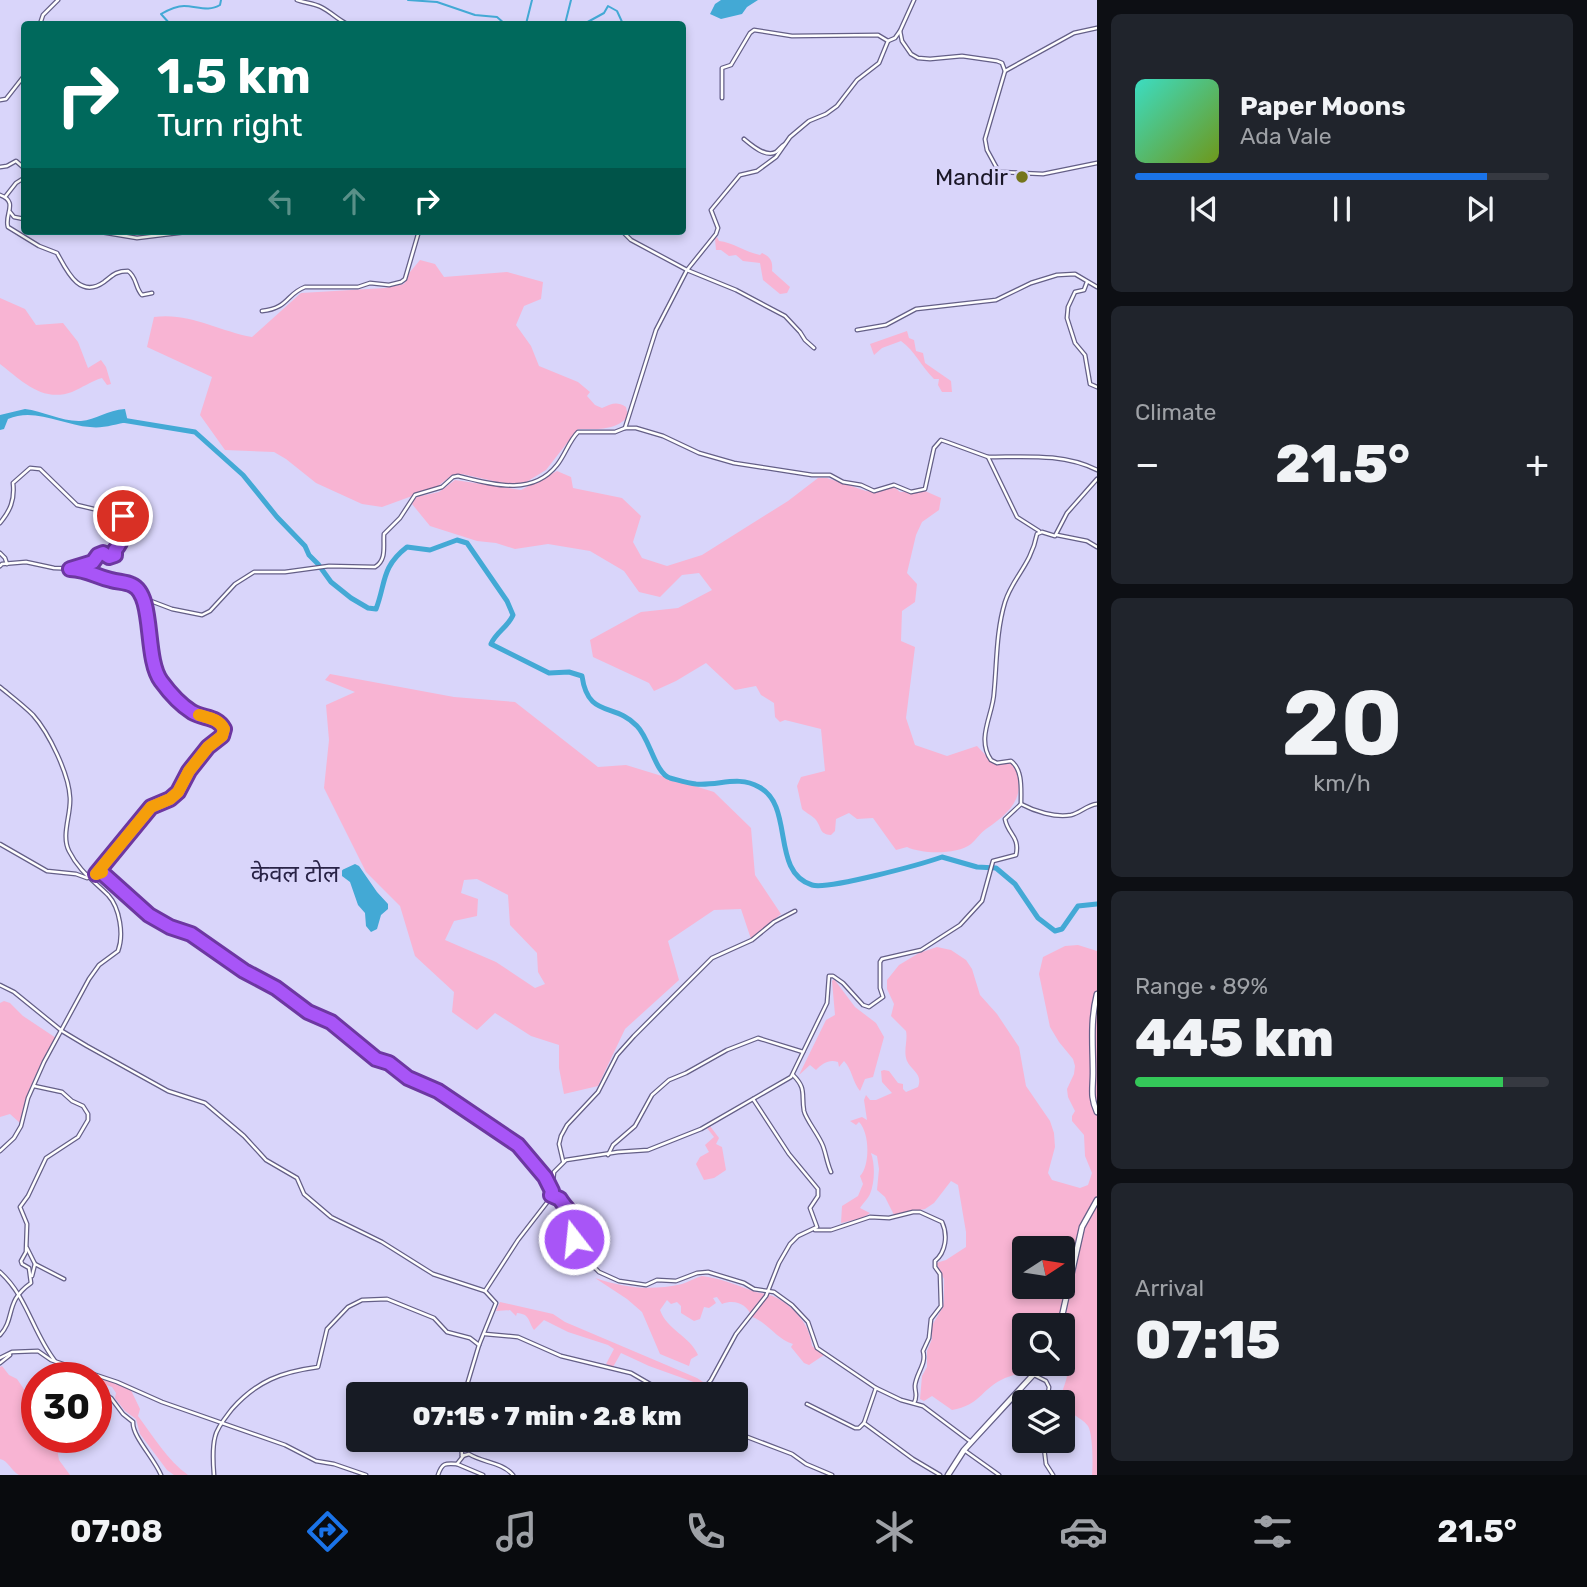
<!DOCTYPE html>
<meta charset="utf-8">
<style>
:root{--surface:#171b24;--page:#20242c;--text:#f1f3f6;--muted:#9ea1a6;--line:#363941;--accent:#1a73e8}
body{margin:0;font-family:Rubik,"Noto Sans Devanagari",sans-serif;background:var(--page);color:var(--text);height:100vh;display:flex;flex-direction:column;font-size:26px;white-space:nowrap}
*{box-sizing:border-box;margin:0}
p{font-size:23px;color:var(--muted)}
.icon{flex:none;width:38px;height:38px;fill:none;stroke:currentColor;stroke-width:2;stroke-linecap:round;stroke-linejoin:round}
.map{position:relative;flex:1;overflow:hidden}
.panel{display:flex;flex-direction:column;gap:14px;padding:14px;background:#0d0f14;width:490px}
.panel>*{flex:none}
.banner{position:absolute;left:21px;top:21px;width:665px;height:214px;border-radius:7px;box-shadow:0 4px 10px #0003;background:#00695c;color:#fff;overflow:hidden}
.needle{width:46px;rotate:78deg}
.tools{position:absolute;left:1012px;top:1236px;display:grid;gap:14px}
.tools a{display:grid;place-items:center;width:63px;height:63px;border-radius:7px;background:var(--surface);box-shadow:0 4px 10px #0003;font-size:35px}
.speed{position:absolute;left:21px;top:1362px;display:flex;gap:14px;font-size:35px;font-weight:700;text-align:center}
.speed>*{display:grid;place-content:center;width:91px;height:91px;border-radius:50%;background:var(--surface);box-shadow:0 4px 10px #0003;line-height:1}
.speed .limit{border:10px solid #d22;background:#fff;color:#111}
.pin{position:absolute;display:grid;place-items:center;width:60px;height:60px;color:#fff;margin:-30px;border:4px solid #fff;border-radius:50%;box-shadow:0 2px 7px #0007}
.me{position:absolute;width:77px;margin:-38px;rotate:344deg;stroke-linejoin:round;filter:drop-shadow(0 0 5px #0008)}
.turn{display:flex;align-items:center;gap:24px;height:147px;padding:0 21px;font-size:32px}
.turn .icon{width:91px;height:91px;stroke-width:2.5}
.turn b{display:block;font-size:49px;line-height:60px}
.lanes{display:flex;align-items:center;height:66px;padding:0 21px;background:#0003;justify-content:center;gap:35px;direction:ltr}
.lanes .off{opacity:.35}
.big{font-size:52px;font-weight:800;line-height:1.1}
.panel .card{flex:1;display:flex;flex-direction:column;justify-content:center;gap:10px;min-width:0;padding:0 24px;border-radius:10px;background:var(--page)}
.panel .dial{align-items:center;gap:0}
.dial b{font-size:91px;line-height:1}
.song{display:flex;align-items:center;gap:21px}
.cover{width:84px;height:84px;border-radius:10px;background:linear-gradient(135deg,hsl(170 70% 55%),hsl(80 70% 35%))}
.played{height:7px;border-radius:4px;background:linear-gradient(90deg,var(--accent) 85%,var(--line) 85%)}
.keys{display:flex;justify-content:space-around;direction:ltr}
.heat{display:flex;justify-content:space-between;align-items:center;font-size:38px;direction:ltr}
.charge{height:10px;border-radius:5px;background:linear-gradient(90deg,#34c759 89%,var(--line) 0)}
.trip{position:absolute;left:346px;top:1382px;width:402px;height:70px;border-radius:7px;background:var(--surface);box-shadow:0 4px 10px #0003;font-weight:800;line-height:70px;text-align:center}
.dock{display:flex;height:112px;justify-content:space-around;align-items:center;background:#090b0e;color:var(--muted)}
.dock .icon{width:49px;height:49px}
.dock .active{color:var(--accent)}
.dock b{font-size:32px;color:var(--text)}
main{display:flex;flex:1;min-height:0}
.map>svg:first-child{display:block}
.green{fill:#f8b4d3;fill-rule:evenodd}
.water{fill:#43a9d5}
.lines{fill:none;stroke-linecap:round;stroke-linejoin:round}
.stream{stroke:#43a9d5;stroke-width:2}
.river{stroke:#43a9d5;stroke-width:5}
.street-casing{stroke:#645f87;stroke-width:5}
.secondary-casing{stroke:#645f87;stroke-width:7}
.street{stroke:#fff;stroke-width:2.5}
.secondary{stroke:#fff;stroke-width:4.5}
.route-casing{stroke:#6d37a1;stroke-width:18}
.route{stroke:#a855f7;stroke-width:12}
.slow{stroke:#f59e0b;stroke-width:12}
.poi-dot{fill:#75761c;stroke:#d9d5fa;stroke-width:2.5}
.labels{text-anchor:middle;stroke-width:6;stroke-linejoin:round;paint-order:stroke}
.poi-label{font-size:23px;fill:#1a1727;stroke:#d9d5fa;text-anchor:end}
.neighbourhood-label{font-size:24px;fill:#292346;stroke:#d9d5fa}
</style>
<main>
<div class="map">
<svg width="1097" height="1475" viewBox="0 0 1097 1475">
<rect width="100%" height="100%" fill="#d9d5fa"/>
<g class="green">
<path d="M717,237L719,241C732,242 745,252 760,255L762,253C771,257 773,262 772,271L790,287L787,293L780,294L763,280L760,263L743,261L736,255L729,256L721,250H716L715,239Z"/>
<path d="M420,260L435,264L444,277L507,272L543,282L541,299L524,306L516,325L531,346L539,366L578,382L590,392L587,396L595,405L602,408C612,404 616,401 626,407L628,416C617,431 596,429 578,429L546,470L523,484L502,483L462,474L452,475L437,487L382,507L362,504L316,483L286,459L274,452L225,450L200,415L212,377L147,347L154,317C189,312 219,331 252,337L301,293L385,288L404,284L410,272Z"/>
<path d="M0,298L25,309L36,325L63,323L78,342L88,368L101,360L106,367L111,384L107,385L102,378C91,381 82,388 72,392C42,403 21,380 0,364Z"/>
<path d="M907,331L909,338L914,340L916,351L923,353L925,363L951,381L952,392H942L938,385L939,379H934C921,366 915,351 901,341L882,348L874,355L870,344Z"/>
<path d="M557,471L571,477L573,488L622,498L641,516L633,542L642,558L667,566L702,555L788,501L818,478H827L866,491L876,492L894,487L900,492L925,491L941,498L939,510L922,522L916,535L907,573L917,584L915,602L902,611L901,641L915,647L906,718L915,745L947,756L977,746L994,764L1012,761C1029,795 1012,811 986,829C980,833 976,840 971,844C957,855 921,854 907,847L896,850L873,818L857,819L849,813L836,819L835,831L831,835C819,834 822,828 816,820C813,816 806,813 802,809L797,786L801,777L825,771L821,729L785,720L780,722L775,717L774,703L761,695L756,686L735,690L706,663L676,681L654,691L649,683L593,657L590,640L641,612L678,608L712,590L699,573L682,575L660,597L639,592L624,571L590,551L548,544L515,549L496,543L477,541L430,526L412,504L416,497L439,492L455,480L521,490Z"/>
<path d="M330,674L454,697L515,702L598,767L626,765L714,792L751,828L755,875L781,914L751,939L741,909L714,910L668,941L679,980L625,1029L598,1086L564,1094L559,1068V1045L531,1036L495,1013L477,1030L452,1012L454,992L415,956L400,906L366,872L324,788L329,740L326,705L355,692L325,680ZM477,879L508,895L510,925L537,953L538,972L545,984L535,988L496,962L445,940L454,921L477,916L478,899L461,893L464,880Z"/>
<path d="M1078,945L1097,951V1475H1092C1093,1465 1093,1434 1088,1426C1081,1416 1064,1413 1062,1400C1060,1391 1067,1383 1067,1374C1069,1356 1068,1336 1062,1319H1055L1052,1325H1024V1363H1037C1027,1373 1013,1374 1001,1380C980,1391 980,1405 952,1410L932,1396L924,1401L920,1399L922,1376L927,1367V1351L932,1339L931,1327L943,1307L944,1300V1279L936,1263L946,1260L966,1247V1232L958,1185L951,1181L934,1203L925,1209L894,1215L885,1197L877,1190L879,1169L877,1156L871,1153C875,1164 875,1182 870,1194C868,1199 863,1203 860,1208L870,1213L863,1218L841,1223L842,1206L858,1196L863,1184L860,1176C870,1166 870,1133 859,1122L856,1125L850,1121L862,1117L867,1120L864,1100L866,1095L870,1100H876L892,1093L882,1082L881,1071L884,1070L889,1071L898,1083L903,1084V1089L906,1092L918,1087C923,1074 912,1071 907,1061C903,1052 908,1040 906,1031L891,1016L894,1004L887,989V980L899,965L919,953L937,947L951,950L966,960L972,969L980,995L997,1014L1019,1047L1026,1086L1050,1121L1054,1133L1055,1147L1048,1173L1052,1180L1080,1188L1088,1185L1092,1173L1085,1156L1084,1135L1072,1121V1116L1075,1111L1068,1097L1067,1089L1074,1074L1075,1066L1073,1059L1059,1042L1050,1027L1039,974L1043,957L1065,946ZM1024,1248H1062V1286H1024Z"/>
<path d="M834,979L855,1007L876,1023L884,1037L873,1077L865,1079L860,1091C852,1081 852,1069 844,1061L839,1067L838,1062C829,1059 823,1063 816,1070L810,1065L799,1075L826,1020L835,1015L832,981Z"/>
<path d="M4,1001L10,1003L23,1016L56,1038C40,1065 25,1092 20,1123L10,1114L0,1117V1003Z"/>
<polygon points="710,1126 719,1138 716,1144 722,1147 726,1170 714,1178 704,1180 696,1164 700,1157 709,1152 705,1145 714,1137 707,1128"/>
<path d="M702,1276C719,1278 734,1284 750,1290C759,1294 768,1293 777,1298C795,1308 810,1325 812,1346L824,1355L809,1365L804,1363L791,1347L793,1344C776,1339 769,1323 752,1317C747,1304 735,1299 722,1304L717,1297L713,1298L716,1303L709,1308L704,1307L700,1319L694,1321L681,1313V1306L677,1302L671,1304L667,1300L660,1310C667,1330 690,1336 698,1355L691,1359L689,1366L660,1354L642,1312L627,1299L595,1278C625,1288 650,1291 682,1284C688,1282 695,1278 702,1276Z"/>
<path d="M500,1302L553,1314L565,1322L697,1378L703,1382L702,1385L649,1366L621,1353L613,1367L606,1364L614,1349L608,1345L568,1332L544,1320L534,1330C528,1321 530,1314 517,1313L516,1316L510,1310L496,1311Z"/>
<path d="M2,1366L9,1375L17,1379L30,1398L37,1414V1437H55L59,1460L70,1475H19C11,1471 9,1461 0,1459V1367Z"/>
<path d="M87,1373L128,1384L140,1409L138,1416C153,1436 168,1461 188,1475H174L167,1470L140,1434L136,1419L125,1411L115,1398L116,1393L112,1387L96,1381V1377H70Z"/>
</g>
<g class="water">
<polygon points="721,0 758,0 747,7 742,14 721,19 710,14 715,4"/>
<path d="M25,409C43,411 63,422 81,421C96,420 107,410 125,409L128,422C116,424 102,429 90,427C63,425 34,407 8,419L4,429L0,430V415Z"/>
<polygon points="355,864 359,866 377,892 388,904 388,909 381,915 377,929 371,932 366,926 365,913 358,905 350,882 342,876 342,870"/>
</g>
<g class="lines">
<g class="stream">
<polyline points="408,0 437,2 475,15 497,17 505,24"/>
<path d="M170,24L161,14C168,10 176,6 184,6C196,6 209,12 220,5L221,0"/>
<polyline points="526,24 532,0"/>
<polyline points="565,24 571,0"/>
<polyline points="584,24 604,13 608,6 617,11 623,24"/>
</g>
<path class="river" d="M122,420L195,432L243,475L277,517L305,546L309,555L318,564L331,582L351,598L368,608L376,609C386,583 381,567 407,547L430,550L457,540L467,543L507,601L513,615C508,627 496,632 491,644L549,673L569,672L582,676C588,719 615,702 637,726C650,739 655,773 670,778C678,780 688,783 696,784C719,786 738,775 759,787C795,806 770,872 812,885C828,890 922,864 942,857L977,867L996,868L1015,884L1038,918L1055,931L1062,929L1078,906L1097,904"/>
<g class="street-casing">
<g id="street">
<path d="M297,0C305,3 313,3 321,7C331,12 337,19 347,24"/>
<polyline points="914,0 900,31 902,41 911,54 918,58 930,59 962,56 997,61 1002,63 1005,71 985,139 987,150 999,172 1043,174 1097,163"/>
<polyline points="40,24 43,15 58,0"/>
<polyline points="1005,71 1074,33 1097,28"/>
<polyline points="722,98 722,68 731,65 750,33 754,30 792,36 878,35 888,41 895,38 900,31"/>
<polyline points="0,100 6,99 24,76"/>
<path d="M744,139C751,145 766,158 776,152C779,150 781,146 785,144"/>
<polyline points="0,167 7,166 16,161 24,168"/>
<path d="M0,195C19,202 4,214 8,227L39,246L57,253C66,269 79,300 104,282C113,275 116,271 128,271C137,277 135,288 142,295L152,293"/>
<polyline points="5,197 16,183 24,178"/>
<polyline points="10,212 14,217 24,219"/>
<polyline points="95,231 137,238 194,231"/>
<polyline points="614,231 622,231"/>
<polyline points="1087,282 1084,290 1075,292 1068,307 1067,318 1075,343 1085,355 1090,384 1097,387"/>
<path d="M262,311C289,308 286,294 305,287H358L370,283L389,285L401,282L405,279L419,231"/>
<polyline points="857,330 886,325 916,309 996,300 1031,283 1057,275 1075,274 1097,287"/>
<polyline points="814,348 805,340 800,332 785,316 736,290 687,270 716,234 718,228 711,210 740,175 757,171 776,157 790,137 809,121 826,114 837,106 857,80 879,63 888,41"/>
<polyline points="625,428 636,428 663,436 699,453 734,463 812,475 830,475 843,482 861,485 874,491 894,485 911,492 925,489 934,448 941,440 947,442 988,457 1017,517 1039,531"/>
<path d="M988,457C1025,457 1063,453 1097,470"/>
<path d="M0,523C10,511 15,500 13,483L30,468L40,469L77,505L123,516C124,530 124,540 115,550V555L109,557L103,553L98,555L93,562L73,568"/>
<polyline points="1057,535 1087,541 1097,547"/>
<polyline points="0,553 5,558 7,564"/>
<polyline points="0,566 2,564 26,562 54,568 81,569 93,572 108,580 132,584 138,589 143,598 147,612 149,646 155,670 161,681 190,710 213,718 224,729 222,736 208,747 189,771 178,792 170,799 151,807 95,874"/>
<path d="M143,598L172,609L202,615L210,611L235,584L254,572H285L329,566L375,567C387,560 383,546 384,534L400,518L415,495L442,487L453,477L458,476C491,484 532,497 557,465C565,455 569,441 578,432H615L625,428L656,330L687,270L631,240L622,231"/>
<path d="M0,687C11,696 23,705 33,715C49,733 69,774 70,798C71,815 61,835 69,851C79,871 93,880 108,895C120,908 124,935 118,951L99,965L89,979L44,1062L28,1098L21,1126L14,1138L0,1151"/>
<path d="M1021,804C1034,811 1055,818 1071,815C1080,813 1087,805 1097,804"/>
<polyline points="0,844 47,871 76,874 87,878 101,872 149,915 170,927 191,934 244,971 276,987 308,1012 331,1022 376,1059 389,1064 408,1078 438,1091 518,1145 545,1176 552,1191 549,1200 518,1240 485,1291 496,1303 479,1345 464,1395"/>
<polyline points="0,985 14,992 62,1031 87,1046 168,1091 205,1103 244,1136 266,1160 297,1178 304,1194 331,1217 382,1242 433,1274 485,1291"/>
<path d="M793,1075C807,1089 801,1094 804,1111C806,1120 819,1135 823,1146C826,1154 827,1163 831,1172"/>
<polyline points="608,1155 613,1145 635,1126 652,1095 669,1080 686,1073 727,1050 758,1038 803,1052"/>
<polyline points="563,1161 559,1144 561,1136 567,1125 598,1092 617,1055 634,1036 712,958 752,940 774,922 795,911"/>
<path d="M552,1191L554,1172L566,1160L618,1152L648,1150L701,1129L791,1077L827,1003L829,976H833L843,983L863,1005L869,1007L883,997L880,988V962L882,959L921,950L960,925L982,901L993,861L1016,855C1020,836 1008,835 1005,819L1021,804C1021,789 1023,770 1011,761L997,763L991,760C976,738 993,715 994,693C997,662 996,632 1005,602C1013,577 1031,565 1037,534L1042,532L1055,536L1067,513L1097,479"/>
<path d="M550,1195L560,1199C564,1207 578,1218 577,1226C577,1231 574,1235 574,1239L590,1263L599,1272L619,1281L646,1285L657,1280L676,1281L697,1273L708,1272L744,1283L754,1289L774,1292L792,1305L808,1322L817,1348L876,1388L901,1400L923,1406L971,1442"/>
<path d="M815,1230H831L870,1217L889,1218L913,1212H920L942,1222C948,1235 946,1252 935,1261V1267L940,1274L941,1306L931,1319L929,1338L923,1351C927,1364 916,1373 915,1386C915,1393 918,1396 914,1403"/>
<polyline points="27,1248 35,1264"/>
<path d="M0,1272C27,1296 33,1333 55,1361"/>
<polyline points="32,1276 35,1264 64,1279"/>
<polyline points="485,1334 518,1337 561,1356 631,1373 669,1395"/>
<path d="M0,1335C16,1318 4,1302 31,1283L29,1268L22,1264L21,1261L26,1252L27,1224L20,1207L28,1196L46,1158L78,1137L88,1120V1114L83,1106L72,1101L62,1092L34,1086"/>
<polyline points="0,1358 12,1352 38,1351 51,1360 117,1382 162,1402 285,1445 316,1461 334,1464 366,1475"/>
<polyline points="0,1363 10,1355"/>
<polyline points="74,1368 81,1377"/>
<polyline points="1034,1375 1046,1381 1049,1387 1047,1402"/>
<path d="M96,1388L111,1398L123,1414L133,1422C132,1436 154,1458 161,1475"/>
<polyline points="876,1388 864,1423 913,1459 940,1475"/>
<polyline points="699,1395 711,1380 736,1334 766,1296 779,1263 790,1244 798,1236 817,1227 810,1208 818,1196 818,1189 789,1154 753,1099"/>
<polyline points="807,1404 855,1428 859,1428 864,1423"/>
<polyline points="737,1433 792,1454 806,1464 832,1475"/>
<polyline points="1043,1440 1046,1464 1053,1475"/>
<polyline points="964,1450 999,1475"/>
<path d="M462,1456L469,1454C483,1463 502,1462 513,1475"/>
<polyline points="457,1464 483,1475"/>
<path d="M214,1475C213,1463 212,1449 215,1437C217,1427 226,1417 232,1409C257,1381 281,1372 318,1367L327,1329L348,1307L362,1300L387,1299L434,1318L447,1332L470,1338L479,1345"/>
<path d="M438,1475C442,1463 445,1463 457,1464L464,1455L462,1456L461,1440"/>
</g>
</g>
<g class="secondary-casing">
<g id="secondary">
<path d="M1097,994C1090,1021 1093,1046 1093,1073C1093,1088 1090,1097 1097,1112"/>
<polyline points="1060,1325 1082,1227 1097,1200"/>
<polyline points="948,1475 964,1450 1044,1363"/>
</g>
</g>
<use href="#street" class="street"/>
<use href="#secondary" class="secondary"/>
</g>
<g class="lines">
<g class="route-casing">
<path id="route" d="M123,516C124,530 124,540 115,550V555L109,557L103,553L98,555L93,562L70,569C89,570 94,576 111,580C118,582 126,582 132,585C155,595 144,658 161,681C169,692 181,705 192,712C204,719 217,716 224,729L222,736L208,747L189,771L178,792L170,799L151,807L96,874L101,872L149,915L170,927L191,934L244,971L276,988L308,1012L331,1022L376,1059L389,1063L408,1078L438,1091L518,1145L545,1177L552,1191L551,1195L560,1199C564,1207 578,1218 577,1226C576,1231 574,1235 574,1239"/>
</g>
<use href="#route" class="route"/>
<path class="slow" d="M102,872L96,874L151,807L170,799L178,792L189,771L208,747L222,736L224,729C219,719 209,718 199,715"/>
</g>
<circle class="poi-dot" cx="1022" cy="177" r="7"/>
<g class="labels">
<g class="poi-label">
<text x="1008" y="185">Mandir</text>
</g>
<g class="neighbourhood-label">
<text x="295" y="882">केवल टोल</text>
</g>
</g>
</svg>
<div class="tools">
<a><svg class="needle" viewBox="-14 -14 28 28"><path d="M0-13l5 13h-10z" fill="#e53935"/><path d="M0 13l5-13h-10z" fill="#9ea1a6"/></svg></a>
<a><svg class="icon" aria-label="search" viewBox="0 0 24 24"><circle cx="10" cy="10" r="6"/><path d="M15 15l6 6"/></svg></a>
<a><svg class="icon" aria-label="layers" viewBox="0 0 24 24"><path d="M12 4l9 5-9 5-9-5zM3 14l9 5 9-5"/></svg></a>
</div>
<div class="speed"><div class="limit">30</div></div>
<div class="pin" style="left:123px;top:516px;background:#d93025"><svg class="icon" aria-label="arrive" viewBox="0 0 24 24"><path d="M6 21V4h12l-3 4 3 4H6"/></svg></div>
<svg class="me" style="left:574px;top:1239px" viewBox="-20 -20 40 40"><circle r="17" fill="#a855f7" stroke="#fff" stroke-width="3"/><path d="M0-11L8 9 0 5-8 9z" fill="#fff"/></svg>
<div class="trip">07:15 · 7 min · 2.8 km</div>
<div class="banner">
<div class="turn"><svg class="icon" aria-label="right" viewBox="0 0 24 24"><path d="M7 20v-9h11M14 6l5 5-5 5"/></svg><div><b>1.5 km</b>Turn right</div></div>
<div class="lanes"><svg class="icon off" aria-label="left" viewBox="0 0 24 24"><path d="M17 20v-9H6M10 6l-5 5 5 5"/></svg><svg class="icon off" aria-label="ahead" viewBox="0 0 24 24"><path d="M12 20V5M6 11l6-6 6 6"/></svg><svg class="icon" aria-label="right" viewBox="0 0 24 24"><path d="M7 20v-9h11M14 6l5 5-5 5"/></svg></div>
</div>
</div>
<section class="panel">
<div class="card">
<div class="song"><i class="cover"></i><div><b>Paper Moons</b><p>Ada Vale</p></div></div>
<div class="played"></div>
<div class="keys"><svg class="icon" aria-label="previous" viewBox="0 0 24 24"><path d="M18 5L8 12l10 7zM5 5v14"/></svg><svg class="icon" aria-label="pause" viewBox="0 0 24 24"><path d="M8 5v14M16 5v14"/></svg><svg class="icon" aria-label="next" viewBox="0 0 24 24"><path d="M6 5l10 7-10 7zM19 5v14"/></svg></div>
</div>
<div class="card"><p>Climate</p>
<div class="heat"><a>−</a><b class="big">21.5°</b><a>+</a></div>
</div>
<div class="card dial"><b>20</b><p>km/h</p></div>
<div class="card"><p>Range · 89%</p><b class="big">445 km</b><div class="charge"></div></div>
<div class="card"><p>Arrival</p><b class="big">07:15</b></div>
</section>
</main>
<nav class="dock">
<b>07:08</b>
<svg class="icon active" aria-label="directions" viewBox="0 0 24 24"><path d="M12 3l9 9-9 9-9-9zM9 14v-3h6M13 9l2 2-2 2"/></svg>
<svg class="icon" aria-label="music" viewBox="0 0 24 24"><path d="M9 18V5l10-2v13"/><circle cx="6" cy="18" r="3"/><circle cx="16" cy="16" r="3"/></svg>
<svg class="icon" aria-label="phone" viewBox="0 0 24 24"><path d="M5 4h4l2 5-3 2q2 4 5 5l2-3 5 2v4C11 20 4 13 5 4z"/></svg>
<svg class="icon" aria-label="climate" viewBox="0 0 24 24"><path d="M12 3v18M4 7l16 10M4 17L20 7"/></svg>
<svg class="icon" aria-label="car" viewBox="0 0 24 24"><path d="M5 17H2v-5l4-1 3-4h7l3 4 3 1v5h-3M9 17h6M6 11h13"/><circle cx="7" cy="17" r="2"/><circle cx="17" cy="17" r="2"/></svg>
<svg class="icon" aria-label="filters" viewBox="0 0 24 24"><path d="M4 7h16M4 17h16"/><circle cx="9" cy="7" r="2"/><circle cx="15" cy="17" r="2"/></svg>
<b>21.5°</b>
</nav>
